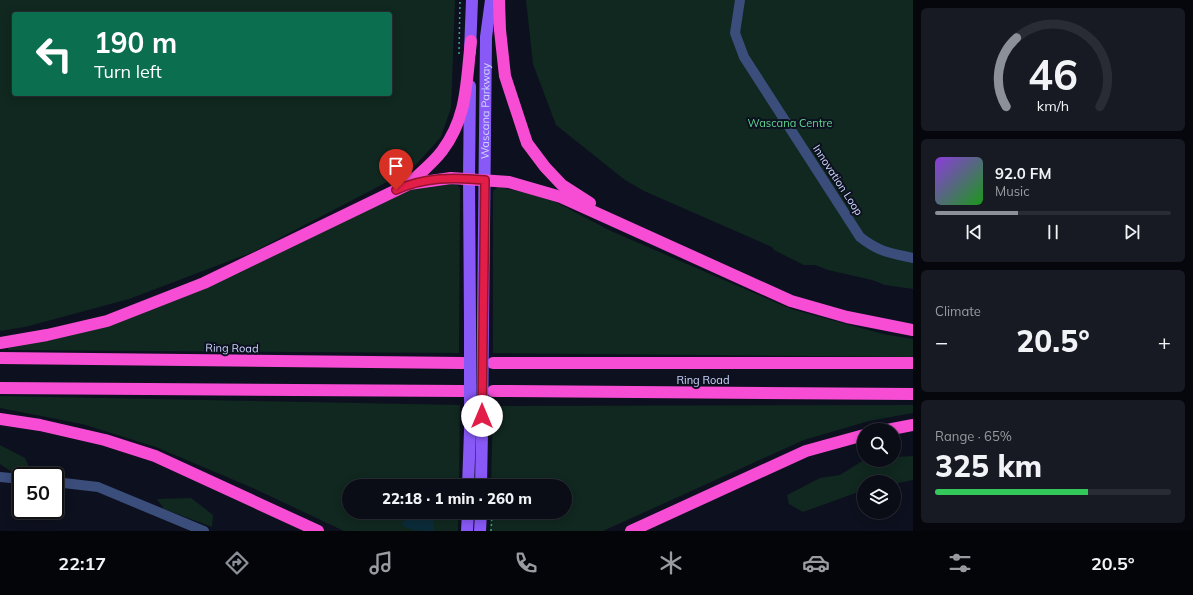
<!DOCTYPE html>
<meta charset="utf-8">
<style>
:root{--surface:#0a0c16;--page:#181a23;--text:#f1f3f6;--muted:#999ba1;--line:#2a2c35;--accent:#8c9099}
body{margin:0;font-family:Mulish,sans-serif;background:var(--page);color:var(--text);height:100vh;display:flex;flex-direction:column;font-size:15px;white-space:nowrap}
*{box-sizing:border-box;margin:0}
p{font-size:13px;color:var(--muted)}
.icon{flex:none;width:22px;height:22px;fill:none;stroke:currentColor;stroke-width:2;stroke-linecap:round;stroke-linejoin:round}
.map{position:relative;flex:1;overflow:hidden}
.details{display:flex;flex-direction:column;gap:8px;padding:8px;background:#06070c;width:280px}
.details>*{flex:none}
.guide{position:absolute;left:12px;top:12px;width:380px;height:84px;border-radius:4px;box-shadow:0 2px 10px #0003,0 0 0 1px var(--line);background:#0b6e4f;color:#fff;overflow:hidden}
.fabs{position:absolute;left:857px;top:423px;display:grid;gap:8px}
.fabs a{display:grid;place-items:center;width:44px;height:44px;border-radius:50%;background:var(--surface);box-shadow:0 2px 10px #0003,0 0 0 1px var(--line);font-size:20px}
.speed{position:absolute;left:12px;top:467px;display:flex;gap:8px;font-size:20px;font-weight:700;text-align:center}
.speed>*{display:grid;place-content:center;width:52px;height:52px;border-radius:50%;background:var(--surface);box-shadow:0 2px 10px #0003,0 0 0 1px var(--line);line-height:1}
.speed .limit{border:2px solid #111;border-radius:6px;background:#fff;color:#111}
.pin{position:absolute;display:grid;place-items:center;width:34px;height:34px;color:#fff;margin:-41px -17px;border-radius:50% 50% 50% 0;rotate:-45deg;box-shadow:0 0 4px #0007}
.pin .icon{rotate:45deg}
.me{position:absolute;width:44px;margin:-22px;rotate:0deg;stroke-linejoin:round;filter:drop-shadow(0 0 3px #0008)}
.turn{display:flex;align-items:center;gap:14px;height:84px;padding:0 16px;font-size:18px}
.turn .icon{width:52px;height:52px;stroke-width:2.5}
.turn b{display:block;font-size:28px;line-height:34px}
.big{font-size:30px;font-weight:800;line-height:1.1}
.details .card{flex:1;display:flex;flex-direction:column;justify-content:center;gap:6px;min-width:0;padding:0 14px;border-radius:6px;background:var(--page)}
.details .dial{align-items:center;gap:0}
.dial svg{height:104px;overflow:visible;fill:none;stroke:var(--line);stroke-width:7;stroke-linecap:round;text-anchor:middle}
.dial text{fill:var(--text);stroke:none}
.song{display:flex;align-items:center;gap:12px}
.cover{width:48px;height:48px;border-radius:6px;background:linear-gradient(135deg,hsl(270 70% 55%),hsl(120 70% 35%))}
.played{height:4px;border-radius:2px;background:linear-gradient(90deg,var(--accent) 35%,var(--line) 35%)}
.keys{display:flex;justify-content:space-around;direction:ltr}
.heat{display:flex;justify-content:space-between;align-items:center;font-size:22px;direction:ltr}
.charge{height:6px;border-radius:3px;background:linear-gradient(90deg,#34c759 65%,var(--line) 0)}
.trip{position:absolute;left:342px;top:479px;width:230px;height:40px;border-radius:20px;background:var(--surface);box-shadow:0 2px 10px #0003,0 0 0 1px var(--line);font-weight:800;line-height:40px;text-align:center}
.tab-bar{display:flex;height:64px;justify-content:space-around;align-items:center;background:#040509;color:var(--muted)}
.tab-bar .icon{width:28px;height:28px}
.tab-bar .on{color:var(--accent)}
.tab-bar b{font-size:18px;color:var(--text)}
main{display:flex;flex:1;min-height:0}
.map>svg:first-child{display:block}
.green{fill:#10281f;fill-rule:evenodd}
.water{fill:#0b2b39}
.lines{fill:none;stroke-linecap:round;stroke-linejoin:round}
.path{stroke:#33aa7c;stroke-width:1.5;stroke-dasharray:2 3;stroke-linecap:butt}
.minor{stroke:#3a4d7b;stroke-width:10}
.major{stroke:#8959f7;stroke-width:12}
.highway{stroke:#f74dd5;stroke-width:12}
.major-bridge{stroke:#8959f7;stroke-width:12}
.route-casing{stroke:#92132f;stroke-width:10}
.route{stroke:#e11d48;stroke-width:7}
.labels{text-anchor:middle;stroke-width:4;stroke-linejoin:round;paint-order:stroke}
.street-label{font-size:11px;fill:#ccd7fd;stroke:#0d101e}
.park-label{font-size:11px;fill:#5dd891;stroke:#0d101e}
</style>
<main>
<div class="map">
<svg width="913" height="531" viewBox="0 0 913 531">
<rect width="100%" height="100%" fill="#0d101e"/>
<g class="green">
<path d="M0,0H455L451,108L441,137L412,169L253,252L129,299L25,327L0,331ZM14,14H390V94H14Z"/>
<polygon points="526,0 913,0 913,289 885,285 872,280 828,270 815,265 804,265 774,250 772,247 644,191 625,180 556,125 533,64"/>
<polygon points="456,183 460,188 459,353 8,350 9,346 115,322 408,190"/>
<polygon points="498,187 544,196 611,231 791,309 883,334 913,339 913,357 493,353 493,191"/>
<polygon points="0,396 460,405 459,486 349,486 349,512 458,512 458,531 344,531 255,489 156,447 82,424 0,408"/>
<polygon points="913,405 913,413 869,421 804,440 603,531 490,531 490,512 565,512 565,486 491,486 493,406"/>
<polygon points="0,445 25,458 31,471 15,474 0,464"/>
<polygon points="913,456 913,480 894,484 894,482 864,482 864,490 803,512 789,504 787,495 820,478 840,475 864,460 894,460 894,457"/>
<polygon points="191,498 213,515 212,527 164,509 157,499"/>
</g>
<path class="water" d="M410,512H433L434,531C424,531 407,531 402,524Z"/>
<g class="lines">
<g class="path">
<polyline points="459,54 460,0"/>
<polyline points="491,531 492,516"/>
</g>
<g class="minor">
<path d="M740,0L735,33L744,57L860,237C879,252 890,253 913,258"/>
<polyline points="0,477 21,479"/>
<polyline points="55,482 98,487 204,531"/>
</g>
<g class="major">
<polyline points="470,52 472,0"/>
<polyline points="470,86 469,178 470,323"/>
<path id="s1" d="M483,323L486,37L491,0"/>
<polyline points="468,486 470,431"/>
<polyline points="481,486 482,431"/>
<polyline points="467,531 468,512"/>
<polyline points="480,531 481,512"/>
</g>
<g class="highway">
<polyline points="499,0 500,30 505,76 527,143 545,167 562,185 590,203"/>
<path d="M409,184C420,173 433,163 442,151C468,116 466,82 471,41"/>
<polyline points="0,343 47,335 107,321 204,283 409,184 451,178 509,182 561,197 791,301 847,317 913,330"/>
<polyline points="0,358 463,363"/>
<polyline points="493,363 913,363"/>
<polyline points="0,388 463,391"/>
<polyline points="493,391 913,394"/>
<polyline points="0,419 40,425 105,440 155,456 318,531"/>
<polyline points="887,430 913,425"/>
<polyline points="631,531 806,451 864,435"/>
</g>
<g class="major-bridge">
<polyline points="470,431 470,323"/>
<polyline points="482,431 483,323"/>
</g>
</g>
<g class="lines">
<g class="route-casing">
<path id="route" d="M396,190C424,177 454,177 485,180L482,416"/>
</g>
<use href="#route" class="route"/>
</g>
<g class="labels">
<g class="street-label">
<text dy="4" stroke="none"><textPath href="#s1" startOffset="212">Wascana Parkway</textPath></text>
<text transform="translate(838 180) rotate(57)" y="4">Innovation Loop</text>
<text transform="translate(232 348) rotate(1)" y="4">Ring Road</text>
<text x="703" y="384">Ring Road</text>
</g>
<g class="park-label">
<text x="790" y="127">Wascana Centre</text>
</g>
</g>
</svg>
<div class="fabs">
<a><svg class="icon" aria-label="search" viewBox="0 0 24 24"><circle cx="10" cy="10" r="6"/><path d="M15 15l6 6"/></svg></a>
<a><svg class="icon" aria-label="layers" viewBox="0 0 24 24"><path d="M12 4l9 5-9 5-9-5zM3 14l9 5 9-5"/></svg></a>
</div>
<div class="speed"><div class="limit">50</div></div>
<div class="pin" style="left:396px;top:190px;background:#d93025"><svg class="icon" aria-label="arrive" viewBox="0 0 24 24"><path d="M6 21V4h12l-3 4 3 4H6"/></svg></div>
<svg class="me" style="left:482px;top:416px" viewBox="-20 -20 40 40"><circle r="19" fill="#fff"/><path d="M0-13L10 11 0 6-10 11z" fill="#e11d48"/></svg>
<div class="trip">22:18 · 1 min · 260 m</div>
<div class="guide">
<div class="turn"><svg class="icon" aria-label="left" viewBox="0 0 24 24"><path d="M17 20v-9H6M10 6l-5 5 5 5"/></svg><div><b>190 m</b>Turn left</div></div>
</div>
</div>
<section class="details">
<div class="card dial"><svg viewBox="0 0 100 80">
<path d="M14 69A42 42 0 1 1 86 69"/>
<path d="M14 69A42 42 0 0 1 22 16" stroke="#8c9099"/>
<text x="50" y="56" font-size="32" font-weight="700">46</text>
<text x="50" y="72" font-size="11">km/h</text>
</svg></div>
<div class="card">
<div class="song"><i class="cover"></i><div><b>92.0 FM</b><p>Music</p></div></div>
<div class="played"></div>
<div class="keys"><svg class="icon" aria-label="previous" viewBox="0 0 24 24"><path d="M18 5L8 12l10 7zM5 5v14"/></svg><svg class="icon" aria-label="pause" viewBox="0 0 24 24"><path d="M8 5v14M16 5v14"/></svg><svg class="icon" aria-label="next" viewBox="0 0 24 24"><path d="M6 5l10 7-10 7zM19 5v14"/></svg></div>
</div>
<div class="card"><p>Climate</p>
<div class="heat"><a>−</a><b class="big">20.5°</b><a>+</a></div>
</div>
<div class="card"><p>Range · 65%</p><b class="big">325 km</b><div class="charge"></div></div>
</section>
</main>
<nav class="tab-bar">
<b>22:17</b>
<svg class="icon on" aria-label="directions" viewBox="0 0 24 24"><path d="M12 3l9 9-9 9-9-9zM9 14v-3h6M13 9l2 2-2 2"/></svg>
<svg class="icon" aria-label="music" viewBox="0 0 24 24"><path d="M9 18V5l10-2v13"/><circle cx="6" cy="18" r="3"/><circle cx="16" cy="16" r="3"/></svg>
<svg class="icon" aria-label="phone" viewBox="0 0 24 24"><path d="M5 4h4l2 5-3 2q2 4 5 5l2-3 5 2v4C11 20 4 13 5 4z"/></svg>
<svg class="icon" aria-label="climate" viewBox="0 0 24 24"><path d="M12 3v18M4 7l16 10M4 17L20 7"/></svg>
<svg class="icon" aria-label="car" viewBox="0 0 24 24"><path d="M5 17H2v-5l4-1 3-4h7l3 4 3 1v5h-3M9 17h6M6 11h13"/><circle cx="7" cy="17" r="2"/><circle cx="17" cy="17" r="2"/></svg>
<svg class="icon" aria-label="filters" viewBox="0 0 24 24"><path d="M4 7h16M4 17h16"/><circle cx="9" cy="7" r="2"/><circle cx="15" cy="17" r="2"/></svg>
<b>20.5°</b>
</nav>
